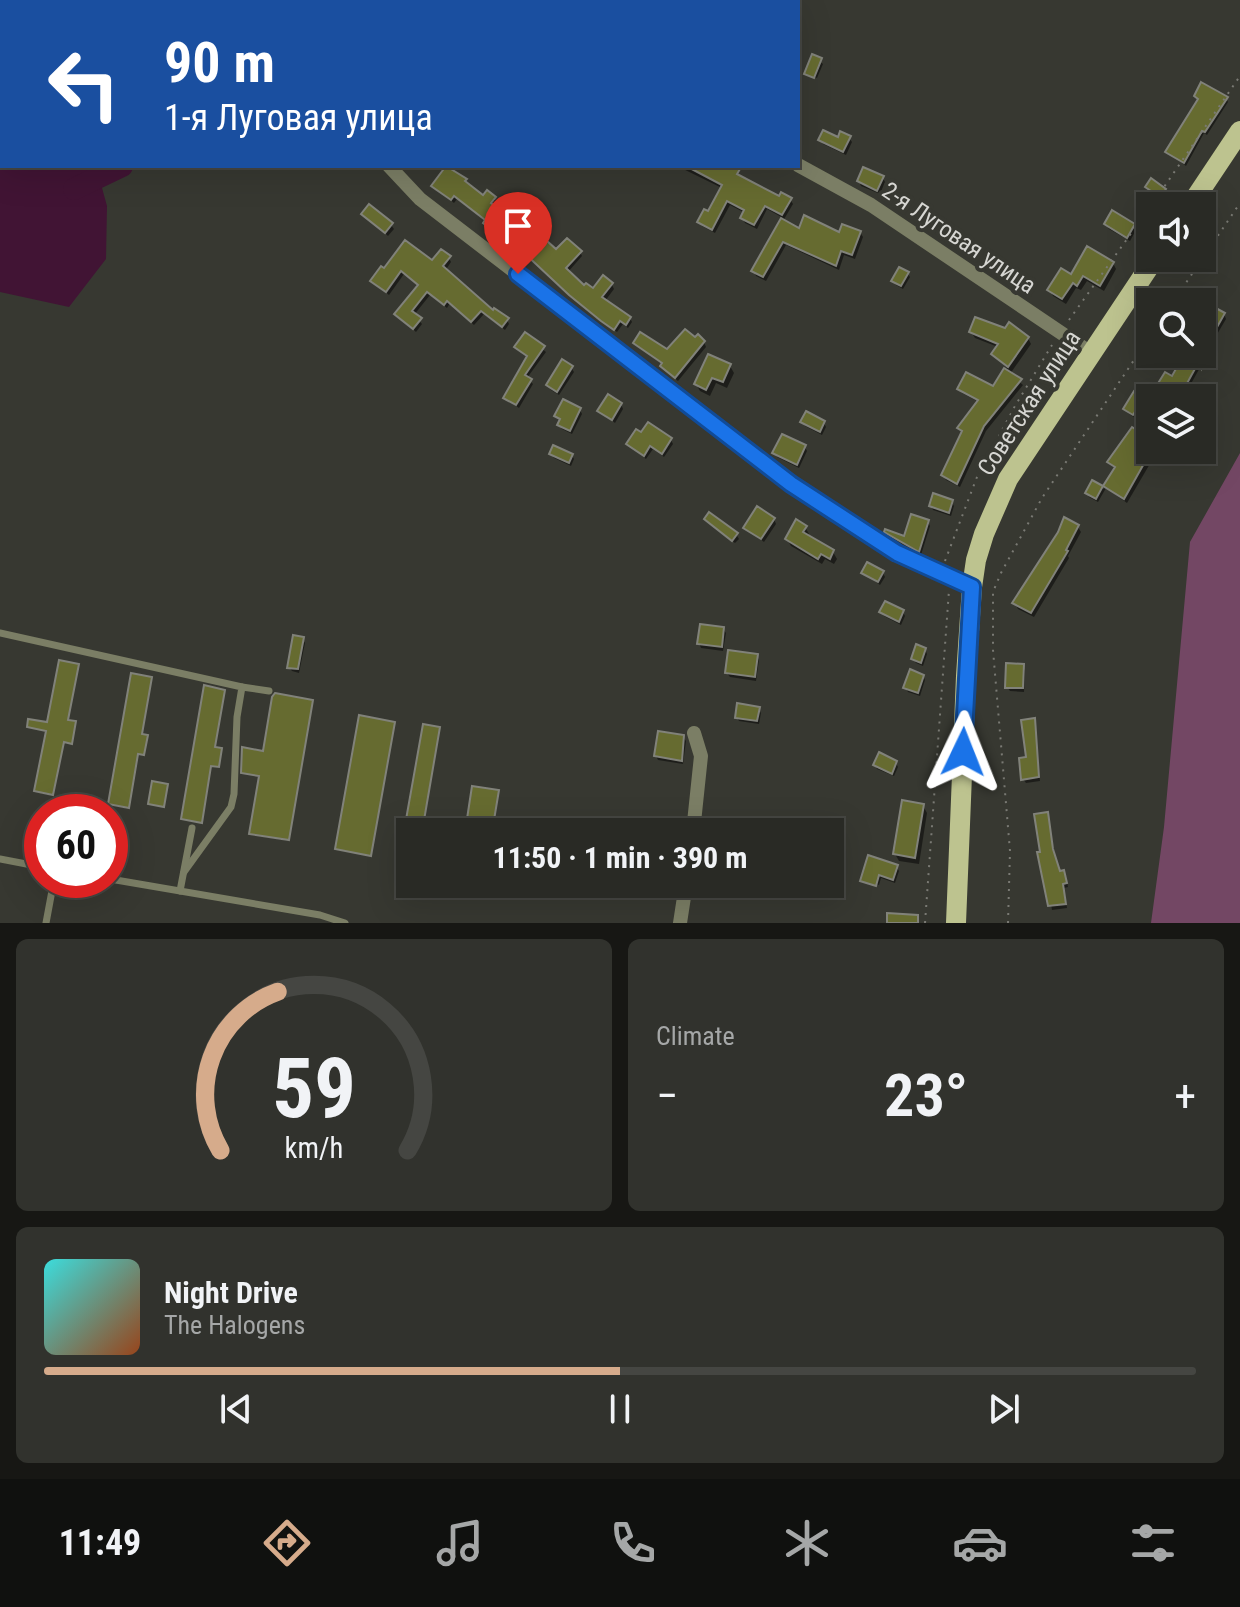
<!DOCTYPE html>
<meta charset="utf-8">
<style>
:root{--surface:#292a25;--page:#31322d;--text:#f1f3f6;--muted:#a5a7a7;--line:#454642;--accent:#d6ab8b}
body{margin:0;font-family:"Roboto Condensed",sans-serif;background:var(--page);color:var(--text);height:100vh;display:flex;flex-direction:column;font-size:30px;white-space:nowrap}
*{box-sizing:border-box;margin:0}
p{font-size:26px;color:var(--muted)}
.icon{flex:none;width:44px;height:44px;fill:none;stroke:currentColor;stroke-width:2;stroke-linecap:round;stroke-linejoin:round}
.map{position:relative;height:923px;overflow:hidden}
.details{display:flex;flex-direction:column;gap:16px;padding:16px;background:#171714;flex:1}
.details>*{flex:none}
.hud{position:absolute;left:0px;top:0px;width:800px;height:168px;box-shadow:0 8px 32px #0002,0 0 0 2px var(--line);background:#1a4fa0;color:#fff;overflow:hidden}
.buttons{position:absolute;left:1136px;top:192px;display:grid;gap:16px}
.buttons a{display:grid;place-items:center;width:80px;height:80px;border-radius:0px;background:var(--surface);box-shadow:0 8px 32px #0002,0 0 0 2px var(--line);font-size:40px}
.speed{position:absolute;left:24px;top:794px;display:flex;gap:16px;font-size:40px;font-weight:700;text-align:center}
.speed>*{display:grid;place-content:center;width:104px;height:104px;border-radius:50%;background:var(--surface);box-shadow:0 8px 32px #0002,0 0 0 2px var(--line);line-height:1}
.speed .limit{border:12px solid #d22;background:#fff;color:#111}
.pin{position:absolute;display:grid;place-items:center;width:68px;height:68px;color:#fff;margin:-82px -34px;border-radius:50% 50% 50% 0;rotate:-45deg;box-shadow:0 0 8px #0007}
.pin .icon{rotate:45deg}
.me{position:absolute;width:88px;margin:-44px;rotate:2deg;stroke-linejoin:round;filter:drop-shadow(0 0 6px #0008)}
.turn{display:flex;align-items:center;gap:28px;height:168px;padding:0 32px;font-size:36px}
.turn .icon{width:104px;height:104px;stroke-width:2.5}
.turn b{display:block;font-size:56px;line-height:68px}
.big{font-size:60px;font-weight:700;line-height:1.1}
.details .widget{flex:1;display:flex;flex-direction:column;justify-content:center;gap:12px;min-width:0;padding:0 28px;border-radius:12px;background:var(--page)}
.details .dial{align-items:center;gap:0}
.dial svg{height:208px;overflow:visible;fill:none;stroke:var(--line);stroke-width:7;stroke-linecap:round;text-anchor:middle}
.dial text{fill:var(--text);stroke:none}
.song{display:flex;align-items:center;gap:24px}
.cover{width:96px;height:96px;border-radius:12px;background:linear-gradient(135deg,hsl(180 70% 55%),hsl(20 70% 35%))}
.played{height:8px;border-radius:4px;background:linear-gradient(90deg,var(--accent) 50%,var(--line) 50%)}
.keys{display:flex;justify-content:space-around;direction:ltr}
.heat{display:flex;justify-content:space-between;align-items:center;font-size:44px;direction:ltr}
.details .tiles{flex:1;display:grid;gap:16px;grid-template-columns:1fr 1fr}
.widget:last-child{grid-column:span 2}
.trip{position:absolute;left:396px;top:818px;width:448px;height:80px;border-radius:0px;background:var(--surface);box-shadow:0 8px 32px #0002,0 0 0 2px var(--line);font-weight:700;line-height:80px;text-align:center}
.menu{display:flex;height:128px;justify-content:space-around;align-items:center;background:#10110f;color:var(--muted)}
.menu .icon{width:56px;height:56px}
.menu .active{color:var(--accent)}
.menu b{font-size:36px;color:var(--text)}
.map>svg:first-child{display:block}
.green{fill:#734764}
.water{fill:#411434}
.shadow{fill:#0007}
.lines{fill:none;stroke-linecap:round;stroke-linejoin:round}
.river{stroke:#411434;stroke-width:22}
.building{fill:#666b30;stroke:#81827a;stroke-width:2}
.path{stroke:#7a7a74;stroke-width:2;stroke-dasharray:2 6;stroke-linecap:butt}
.lane{stroke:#7b7e65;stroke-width:7}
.street{stroke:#7b7e65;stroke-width:14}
.primary{stroke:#bdc38f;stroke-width:20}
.route-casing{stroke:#114b97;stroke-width:20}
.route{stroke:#1a73e8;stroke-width:14}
.labels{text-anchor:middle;stroke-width:8;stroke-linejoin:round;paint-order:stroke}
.street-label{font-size:24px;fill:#d6d6d2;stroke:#373831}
</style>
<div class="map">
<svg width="1240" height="923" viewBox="0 0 1240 923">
<rect width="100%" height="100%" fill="#373831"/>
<polygon class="green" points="1240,453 1240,923 1151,923 1164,827 1190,542"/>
<polygon class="water" points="0,160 2,166 96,166 107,206 106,259 69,307 0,292"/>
<g class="shadow">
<polygon points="427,0 457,0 455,2"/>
<polygon points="813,57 823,64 817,78 806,74"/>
<polygon points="0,68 2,70 0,93"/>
<polygon points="1196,96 1226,98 1228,102 1207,135 1204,133 1186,166 1168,152 1199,101"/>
<polygon points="849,138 852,142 846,155 823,144 821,140"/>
<polygon points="677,166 713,166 779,198 790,199 793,204 783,221 799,231 840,234 860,232 863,237 855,259 844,255 839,270 786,245 766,281 756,276 754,271 783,218 767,209 757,229 745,223 742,218 745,213 730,205 715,233 702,226 700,221 709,214 722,188"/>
<polygon points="883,178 885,182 880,194 861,186 859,181"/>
<polygon points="434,186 494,198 497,203 493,207 516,228 505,241 488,227 486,222 457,199 454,203"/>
<polygon points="1147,187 1165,190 1167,194 1163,200"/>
<polygon points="364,214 391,225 394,229 388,236"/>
<polygon points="1106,224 1134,225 1136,230 1130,241 1109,229"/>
<polygon points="556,252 580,252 582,256 568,272 585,288 594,291 612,285 614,289 605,301 630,318 632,322 628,328 623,324 617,332 574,299 526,254"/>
<polygon points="449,258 451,262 445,271 493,312 507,320 509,324 505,330 484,314 474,325 450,303 447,308 430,295 414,315 422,324 416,332 397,314 419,286 404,274 389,295 372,281 381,269 433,262"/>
<polygon points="1113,263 1116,269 1104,291 1087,281 1081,290 1076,288 1066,304 1053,296 1050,290 1072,277"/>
<polygon points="907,273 910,277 903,289 896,285 893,281"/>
<polygon points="1224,314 1226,319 1209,348 1215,354 1207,367 1202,364 1183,398 1151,398 1173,379 1192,354 1202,354 1202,338"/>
<polygon points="971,332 1028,338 1031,344 1010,374 1023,385 986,431 960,487 946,480 943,475 962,432 960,428 979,402 962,393 959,389 993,389 1007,368 993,355 998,347 975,338"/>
<polygon points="526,335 546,352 527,378 533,384 519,408 505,398 528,358 517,348"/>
<polygon points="704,342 706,347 678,381 665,370 663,365 635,343 667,352"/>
<polygon points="730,366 734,373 727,388 716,383 710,396 700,391 696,384"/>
<polygon points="571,367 574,372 559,395 551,390 549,385"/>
<polygon points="1142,398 1144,402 1135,418 1128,413 1125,409"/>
<polygon points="621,404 623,409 615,423 600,411"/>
<polygon points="580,410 582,414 572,434 562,429 559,425 561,421 557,416"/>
<polygon points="803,422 824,423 826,427 822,435 805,426"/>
<polygon points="671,440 673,444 664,457 653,449 646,459 628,444"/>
<polygon points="1150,441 1150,450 1158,450 1127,503 1106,488 1098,502 1089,497 1087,493 1093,483 1104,489 1116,470 1109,462"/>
<polygon points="805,447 807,451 799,468 777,457 775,453"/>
<polygon points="551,454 572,455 574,459 571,466 554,458"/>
<polygon points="952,502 954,506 951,516 933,510 931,506"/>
<polygon points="774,519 776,524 764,542 745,528"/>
<polygon points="706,520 736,534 739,539 735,543"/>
<polygon points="1064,520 1078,527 1081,532 1068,556 1069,558 1034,617 1018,609 1015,603"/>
<polygon points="928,522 930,526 921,555 888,536 886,532 905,538"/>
<polygon points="805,527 809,534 808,537 833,552 837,559 834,564 825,559 822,564 791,546 787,539"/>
<polygon points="864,573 883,573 885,577 880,585"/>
<polygon points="881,612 903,612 905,616 901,625 884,616"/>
<polygon points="723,629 726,633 723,651 701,648 699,643"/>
<polygon points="302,639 305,643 299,673 292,671 289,667"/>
<polygon points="925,649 927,654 923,666 916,663 913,659"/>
<polygon points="757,656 759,660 756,681 730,677 727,673"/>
<polygon points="1022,666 1025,670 1024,692 1010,691 1007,687"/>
<polygon points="78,667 68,722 76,724 72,744 64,743 53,796 37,792 47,732 29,727 49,725"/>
<polygon points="923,676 925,680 920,696 908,692 905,687"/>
<polygon points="312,702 289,841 252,835 261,777 243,772"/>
<polygon points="758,709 761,713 759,724 739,721 737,717"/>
<polygon points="1034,720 1040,781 1026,783 1023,779"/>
<polygon points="394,724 371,856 338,850 337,849"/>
<polygon points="141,736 148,738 144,756 138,755 129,809 111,805"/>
<polygon points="683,737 686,741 683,764 658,760 656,756"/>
<polygon points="896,763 898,767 894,776 877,769 875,765"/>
<polygon points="923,806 927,813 919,864 899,861 895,854"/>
<polygon points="1047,814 1055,855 1060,873 1063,872 1066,876 1068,887 1064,888 1067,908 1052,910 1042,853"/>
<polygon points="896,866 899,871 895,883 881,878 879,885 862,880"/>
</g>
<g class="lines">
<g class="river">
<polyline points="577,2 579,0"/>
<polyline points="74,189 122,166"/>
</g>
</g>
<g class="building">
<polygon points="812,54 822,58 814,78 804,74"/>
<polygon points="1201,82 1228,97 1205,132 1202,131 1184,163 1165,152 1198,99 1194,96"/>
<polygon points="823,130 838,137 840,131 851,136 843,152 818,140"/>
<polygon points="446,166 467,179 465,181 483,195 487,190 496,197 491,203 515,222 503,238 483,223 485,220 454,196 451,200 431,186"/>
<polygon points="686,166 734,166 740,169 737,174 779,196 781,192 792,198 782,215 765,206 754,225 740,218 744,210 727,201 712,230 697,222 704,209 708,211 722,185"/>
<polygon points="863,167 884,176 877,191 857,181"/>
<polygon points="1151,178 1166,189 1160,197 1145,187"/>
<polygon points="369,204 393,223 385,233 361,214"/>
<polygon points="1112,210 1135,224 1127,238 1104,224"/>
<polygon points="804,215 839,232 842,224 861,231 852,255 841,251 836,266 783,242 763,277 751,271 781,218 799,228"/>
<polygon points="537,232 556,249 567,238 582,251 566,268 584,285 586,283 593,288 603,275 613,283 602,297 631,317 626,325 620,321 614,330 601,321 569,295 521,250"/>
<polygon points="405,240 432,260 441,249 451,256 443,266 493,310 494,308 509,318 502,327 481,311 471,322 447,301 444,305 427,292 412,311 422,318 413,329 394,314 418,285 401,271 386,292 370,281 381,266 384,268"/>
<polygon points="1087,246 1114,262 1100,286 1083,276 1077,286 1073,283 1062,299 1047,290 1061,268 1071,274"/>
<polygon points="899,267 909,272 901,286 891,281"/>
<polygon points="1212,306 1225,313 1207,345 1214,349 1202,368 1202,356 1179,398 1149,398 1165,372 1172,376 1182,358 1186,360 1190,354 1202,354 1202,323"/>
<polygon points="975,317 1005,328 1009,322 1029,337 1008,367 991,354 998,344 969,332"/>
<polygon points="685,329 695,337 698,334 705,341 675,378 660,366 662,363 633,343 640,332 667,349"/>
<polygon points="525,332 545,346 525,375 532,379 516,405 503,398 527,356 514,347"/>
<polygon points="708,354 731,364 723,382 712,378 706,390 694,384"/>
<polygon points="562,359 573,366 557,392 546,385"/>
<polygon points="1004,368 1022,379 984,426 957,484 941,475 962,431 957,428 978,400 957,389 966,372 993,386"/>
<polygon points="1134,391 1144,397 1133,415 1123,409"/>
<polygon points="608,394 622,403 612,420 597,411"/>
<polygon points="563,399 581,408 570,431 557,425 560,419 554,416"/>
<polygon points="806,411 825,421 820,432 800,422"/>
<polygon points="648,422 672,438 662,454 650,446 644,456 626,444 636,429 641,432"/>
<polygon points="1132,427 1150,439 1150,453 1124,499 1103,486 1115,467 1107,462"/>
<polygon points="782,434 806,445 797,465 772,453"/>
<polygon points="553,445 573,454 569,463 549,454"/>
<polygon points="1092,480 1103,486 1096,499 1085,493"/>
<polygon points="933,493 953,500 949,513 929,506"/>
<polygon points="757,506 775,518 761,539 743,528"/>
<polygon points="709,512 738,533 732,541 704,519"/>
<polygon points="911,514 929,520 919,552 884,532 885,529 904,536"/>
<polygon points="1064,517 1079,525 1066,550 1068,551 1031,613 1012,603 1058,532"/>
<polygon points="796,519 807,526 803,532 834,550 830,559 821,554 818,559 785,539"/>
<polygon points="867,562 884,571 878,582 861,573"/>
<polygon points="885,601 904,610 899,622 879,612"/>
<polygon points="700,624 724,627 722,647 697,644"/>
<polygon points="293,635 304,637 298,669 287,668"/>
<polygon points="916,644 926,648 921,663 911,659"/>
<polygon points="728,650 758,654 755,677 725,673"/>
<polygon points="59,660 79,664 68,720 76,721 72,744 64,742 53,795 34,791 46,731 27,727 28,719 47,722"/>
<polygon points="1006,663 1024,664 1023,688 1005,688"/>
<polygon points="910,669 924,675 918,693 903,688"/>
<polygon points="131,673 152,677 142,734 148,735 144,755 138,754 129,808 108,804"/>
<polygon points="204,685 225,690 215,747 222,748 219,767 211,766 202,823 181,819"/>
<polygon points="275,693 313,700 289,840 249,834 259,776 241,773 242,747 263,751 272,697"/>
<polygon points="737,703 760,707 757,721 735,718"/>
<polygon points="359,715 395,722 371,856 335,849"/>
<polygon points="1035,718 1039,777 1021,780 1019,758 1026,757 1021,720"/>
<polygon points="423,724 440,727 422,832 410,832 410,861 399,859"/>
<polygon points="658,731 684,735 682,761 654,756"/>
<polygon points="879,752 897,761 892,774 873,765"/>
<polygon points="152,781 168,784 164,807 148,804"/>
<polygon points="472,786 499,790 492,832 465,832"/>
<polygon points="902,800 924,804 915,858 893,854"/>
<polygon points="1048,812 1053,849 1060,871 1064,870 1067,883 1063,884 1066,904 1048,906 1037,852 1040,852 1034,814"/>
<polygon points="868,855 898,865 893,880 879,875 876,886 860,881"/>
<polygon points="887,913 918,915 918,923 887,923"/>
</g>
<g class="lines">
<g class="path">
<polyline points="1151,206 1240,76"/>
<polyline points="1173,302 1240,203"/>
<polyline points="1069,320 1150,207"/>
<polyline points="945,561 977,477 1015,406 1052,345"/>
<polyline points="925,923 949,590"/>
<polyline points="1008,923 1010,851 993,650 993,592 1001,573 1042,498 1150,336"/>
</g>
<g class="lane">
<polyline points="0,633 242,687 237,717 234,794 231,807 184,872"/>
<polyline points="242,687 269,691"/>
<polyline points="0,859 42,867"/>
<polyline points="110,879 320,915 345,923"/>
<polyline points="180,891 192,828"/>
<polyline points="46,923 54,880"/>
</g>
<g class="street">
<polyline points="114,0 117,2"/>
<polyline points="37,2 38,0"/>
<polyline points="405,2 407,0"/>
<polyline points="798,165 871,205 1091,353"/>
<polyline points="389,166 420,199 791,484 897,553 972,587"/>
<polyline points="693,832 701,756 694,733"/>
<polyline points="680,923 686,884"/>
</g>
<g class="primary">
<polyline points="1190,206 1240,131"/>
<polyline points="956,923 966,676 972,587 976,560 984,534 1008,479 1155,258"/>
</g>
</g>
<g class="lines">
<g class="route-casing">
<polyline id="route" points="518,274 791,484 897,553 972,587 963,752"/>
</g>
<use href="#route" class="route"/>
</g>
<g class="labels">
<g class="street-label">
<text transform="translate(959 238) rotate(34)" y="8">2-я Луговая улица</text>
<text transform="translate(1029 403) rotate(-57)" y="8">Советская улица</text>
</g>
</g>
</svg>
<div class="buttons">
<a><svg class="icon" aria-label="sound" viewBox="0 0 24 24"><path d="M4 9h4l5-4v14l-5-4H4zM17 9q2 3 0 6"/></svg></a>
<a><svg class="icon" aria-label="search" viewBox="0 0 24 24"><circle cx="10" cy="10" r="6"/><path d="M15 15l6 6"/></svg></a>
<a><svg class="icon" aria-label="layers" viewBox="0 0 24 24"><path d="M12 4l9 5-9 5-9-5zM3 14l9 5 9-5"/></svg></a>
</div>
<div class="speed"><div class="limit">60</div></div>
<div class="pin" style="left:518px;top:274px;background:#d93025"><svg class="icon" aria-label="arrive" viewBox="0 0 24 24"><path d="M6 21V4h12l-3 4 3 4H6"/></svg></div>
<svg class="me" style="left:963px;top:752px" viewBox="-20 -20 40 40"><path d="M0-17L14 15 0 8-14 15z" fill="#1a73e8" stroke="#fff" stroke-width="4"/></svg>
<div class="trip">11:50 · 1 min · 390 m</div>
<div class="hud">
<div class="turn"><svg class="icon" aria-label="left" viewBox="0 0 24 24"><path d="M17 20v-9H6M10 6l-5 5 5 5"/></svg><div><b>90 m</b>1-я Луговая улица</div></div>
</div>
</div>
<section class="details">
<div class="tiles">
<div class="widget dial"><svg viewBox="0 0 100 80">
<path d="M14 69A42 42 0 1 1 86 69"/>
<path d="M14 69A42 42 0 0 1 36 8" stroke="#d6ab8b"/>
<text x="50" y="56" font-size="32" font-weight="700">59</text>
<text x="50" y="72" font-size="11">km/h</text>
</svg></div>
<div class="widget"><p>Climate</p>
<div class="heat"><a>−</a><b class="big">23°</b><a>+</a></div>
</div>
<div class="widget">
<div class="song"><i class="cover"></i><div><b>Night Drive</b><p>The Halogens</p></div></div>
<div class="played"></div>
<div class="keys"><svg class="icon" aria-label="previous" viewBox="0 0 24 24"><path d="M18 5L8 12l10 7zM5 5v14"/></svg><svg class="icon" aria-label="pause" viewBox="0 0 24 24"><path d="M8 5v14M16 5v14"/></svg><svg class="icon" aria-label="next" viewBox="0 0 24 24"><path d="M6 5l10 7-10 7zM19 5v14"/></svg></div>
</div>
</div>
</section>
<nav class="menu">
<b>11:49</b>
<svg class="icon active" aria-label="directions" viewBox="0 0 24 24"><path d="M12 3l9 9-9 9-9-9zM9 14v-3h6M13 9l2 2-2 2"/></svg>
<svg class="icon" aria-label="music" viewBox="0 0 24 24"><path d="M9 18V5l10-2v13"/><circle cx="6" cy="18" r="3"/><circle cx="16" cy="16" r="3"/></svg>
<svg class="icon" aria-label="phone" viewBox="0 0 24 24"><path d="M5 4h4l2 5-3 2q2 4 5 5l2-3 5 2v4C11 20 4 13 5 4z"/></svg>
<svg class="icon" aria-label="climate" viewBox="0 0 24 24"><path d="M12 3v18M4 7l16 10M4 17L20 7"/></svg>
<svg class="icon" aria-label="car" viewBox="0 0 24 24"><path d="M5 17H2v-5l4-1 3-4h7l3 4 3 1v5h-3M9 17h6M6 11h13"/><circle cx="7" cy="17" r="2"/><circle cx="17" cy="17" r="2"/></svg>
<svg class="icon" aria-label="filters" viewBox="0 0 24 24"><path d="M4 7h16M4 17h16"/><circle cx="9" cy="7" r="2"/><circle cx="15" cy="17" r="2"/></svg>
</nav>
